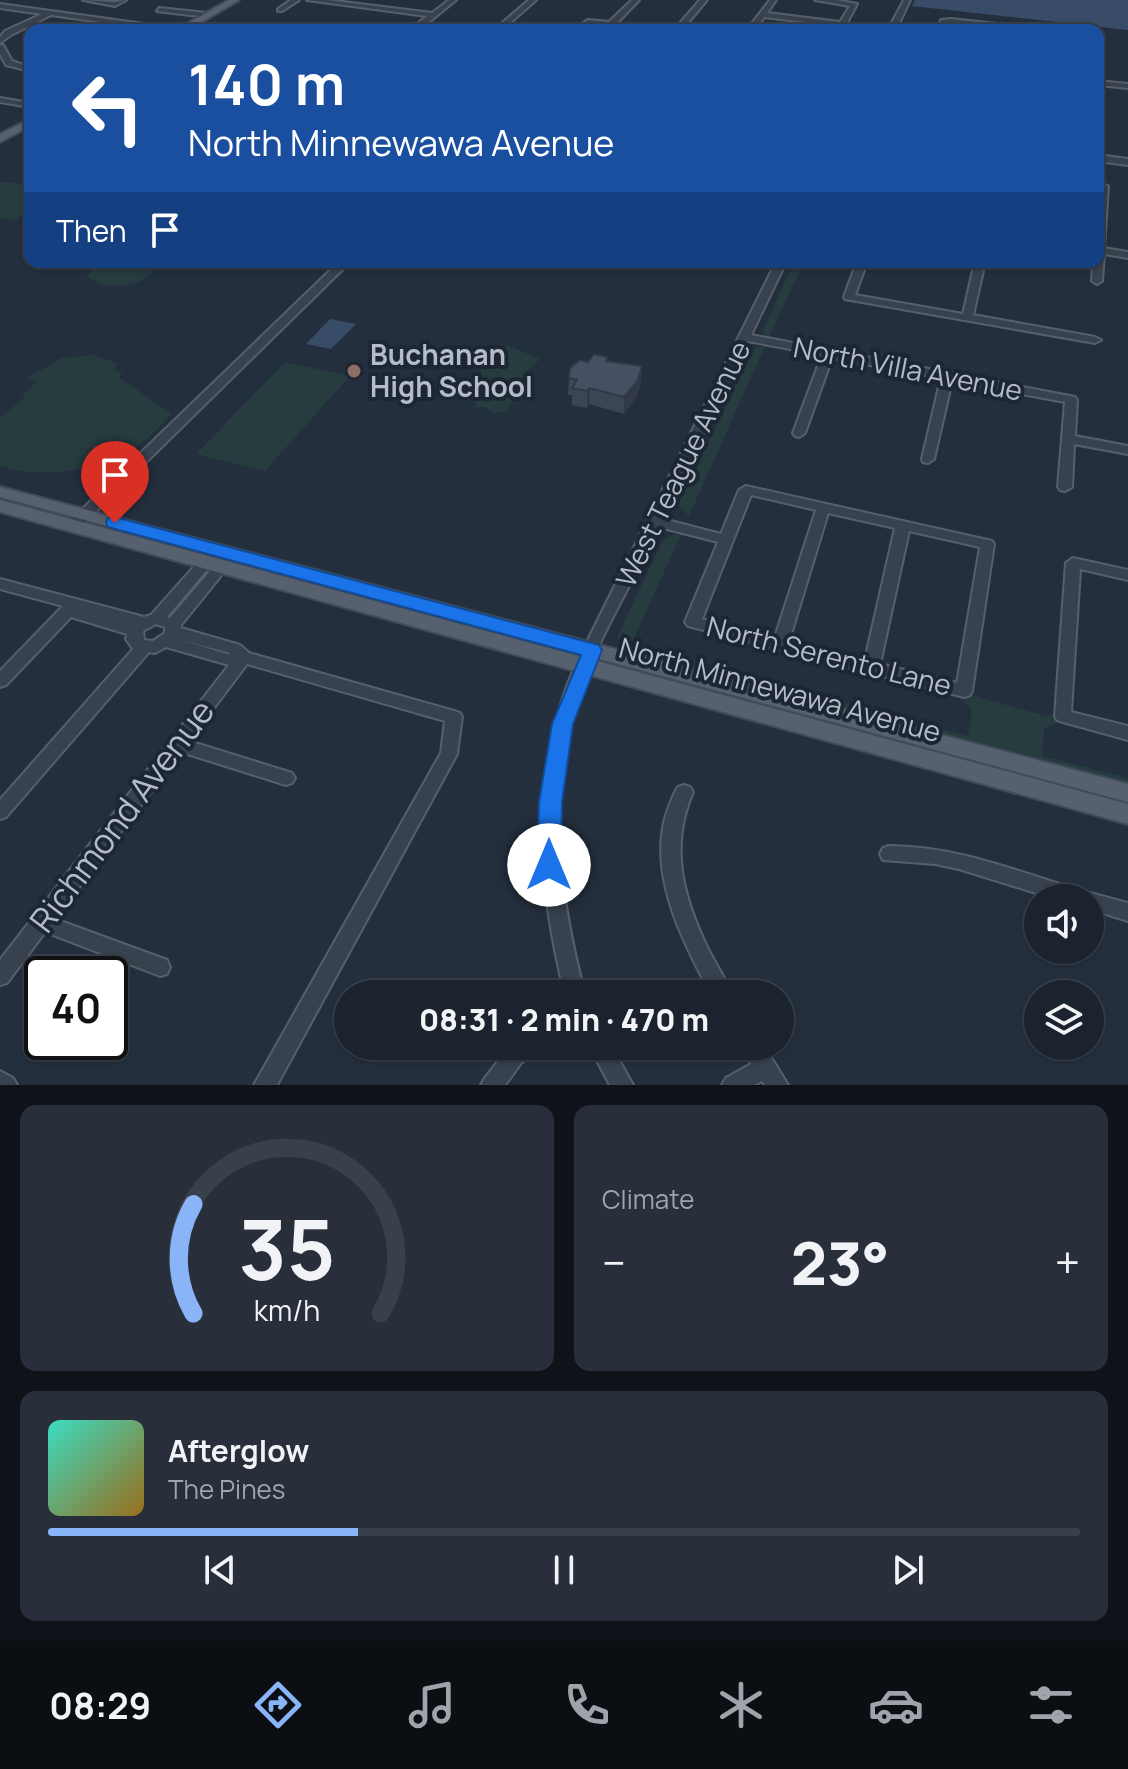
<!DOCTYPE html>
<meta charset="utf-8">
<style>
:root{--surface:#1b232e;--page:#282f3a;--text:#f1f3f6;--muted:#a0a4aa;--line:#39404a;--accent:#8ab4f8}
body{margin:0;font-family:Manrope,sans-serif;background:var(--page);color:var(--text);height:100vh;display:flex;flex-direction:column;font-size:30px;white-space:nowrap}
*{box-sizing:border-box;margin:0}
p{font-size:26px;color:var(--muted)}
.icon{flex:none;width:44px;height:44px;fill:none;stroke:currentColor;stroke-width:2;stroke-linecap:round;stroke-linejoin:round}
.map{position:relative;height:1085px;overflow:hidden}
.sheet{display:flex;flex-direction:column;gap:20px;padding:20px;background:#0f1319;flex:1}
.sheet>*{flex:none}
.banner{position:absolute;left:24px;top:24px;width:1080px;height:244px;border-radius:16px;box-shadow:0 2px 6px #0004,0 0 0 2px var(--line);background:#1a4fa0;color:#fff;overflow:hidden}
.tools{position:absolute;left:1024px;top:884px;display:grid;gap:16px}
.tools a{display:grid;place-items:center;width:80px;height:80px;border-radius:50%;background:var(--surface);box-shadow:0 2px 6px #0004,0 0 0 2px var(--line);font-size:40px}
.speed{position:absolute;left:24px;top:956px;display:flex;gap:16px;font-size:40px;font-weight:700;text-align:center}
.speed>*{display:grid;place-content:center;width:104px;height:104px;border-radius:50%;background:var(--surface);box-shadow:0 2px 6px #0004,0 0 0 2px var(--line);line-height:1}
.speed .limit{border:4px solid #111;border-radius:12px;background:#fff;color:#111}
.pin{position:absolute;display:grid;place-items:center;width:68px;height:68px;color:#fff;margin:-82px -34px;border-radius:50% 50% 50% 0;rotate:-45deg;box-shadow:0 0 8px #0007}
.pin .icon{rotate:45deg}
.me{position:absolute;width:88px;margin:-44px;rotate:0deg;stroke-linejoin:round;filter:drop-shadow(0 0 6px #0008)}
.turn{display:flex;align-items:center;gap:28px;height:168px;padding:0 32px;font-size:36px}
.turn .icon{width:104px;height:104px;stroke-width:2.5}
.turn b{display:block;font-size:56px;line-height:68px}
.then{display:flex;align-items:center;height:76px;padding:0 32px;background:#0003;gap:16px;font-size:30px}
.big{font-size:60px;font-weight:800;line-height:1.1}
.sheet .widget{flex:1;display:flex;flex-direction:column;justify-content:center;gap:12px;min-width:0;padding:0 28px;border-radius:16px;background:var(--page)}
.sheet .dial{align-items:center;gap:0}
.dial svg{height:208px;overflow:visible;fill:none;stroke:var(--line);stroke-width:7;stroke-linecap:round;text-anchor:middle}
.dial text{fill:var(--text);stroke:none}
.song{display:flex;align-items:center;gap:24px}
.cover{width:96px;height:96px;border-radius:12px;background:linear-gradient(135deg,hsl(170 70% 55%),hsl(40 70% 35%))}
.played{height:8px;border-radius:4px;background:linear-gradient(90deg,var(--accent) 30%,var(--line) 30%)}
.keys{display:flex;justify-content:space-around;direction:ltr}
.heat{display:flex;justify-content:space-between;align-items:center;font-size:44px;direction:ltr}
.sheet .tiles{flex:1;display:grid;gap:20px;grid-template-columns:1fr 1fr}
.widget:last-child{grid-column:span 2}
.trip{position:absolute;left:334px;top:980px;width:460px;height:80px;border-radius:40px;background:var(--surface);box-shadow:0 2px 6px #0004,0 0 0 2px var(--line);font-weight:800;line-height:80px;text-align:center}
.tabs{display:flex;height:128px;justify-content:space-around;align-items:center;background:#0b0e12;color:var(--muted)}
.tabs .icon{width:56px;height:56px}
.tabs .active{color:var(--accent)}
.tabs b{font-size:36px;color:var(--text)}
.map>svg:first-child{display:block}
.green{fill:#263c3f}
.water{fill:#394c67}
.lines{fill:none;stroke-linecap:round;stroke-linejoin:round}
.minor-casing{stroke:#565f6c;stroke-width:4}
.major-casing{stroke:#414a57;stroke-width:4}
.minor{fill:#38414e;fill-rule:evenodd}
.major{fill:#56606e;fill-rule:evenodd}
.wall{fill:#3b4654}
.shaded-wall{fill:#303945}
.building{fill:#455162;stroke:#303945;stroke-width:2}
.route{fill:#1a73e8;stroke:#114b97;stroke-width:2}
.education-dot{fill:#8d6e63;stroke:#1d2633;stroke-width:3}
.labels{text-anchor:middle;stroke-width:8;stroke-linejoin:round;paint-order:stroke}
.poi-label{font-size:28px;font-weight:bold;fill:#b4bcc9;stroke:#1d2633;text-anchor:start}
.street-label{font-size:28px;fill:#b4bcc9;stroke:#1d2633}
.near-street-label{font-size:34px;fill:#b4bcc9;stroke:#1d2633}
</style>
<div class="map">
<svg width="1128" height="1085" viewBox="0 0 1128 1085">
<rect width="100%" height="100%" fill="#242f3e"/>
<g class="green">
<polygon points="0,182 30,184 30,210 16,220 0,218"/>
<path d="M104,262H159C151,287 103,294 87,275Z"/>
<polygon points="794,262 804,262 769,337 762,332"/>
<polygon points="507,345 540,359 525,373 518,391 474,390 482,367"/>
<polygon points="765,346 689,516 678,505 753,349"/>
<path d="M95,355L118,364L113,369L123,374L118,377L172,414C162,422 155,433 145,440C105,469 47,481 0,466V418L26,396L22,395L37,382L27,378L62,358Z"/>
<polygon points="285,362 350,376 265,471 196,454"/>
<polygon points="518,393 506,411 493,414 486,407 476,408 474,397"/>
<polygon points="675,534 681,535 633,640 637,647 968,736 972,710 963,699 971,695 1046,716 1052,714 1059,722 1044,728 1042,756 1128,778 1128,784 626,650 617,637 663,540"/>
</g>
<g class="water">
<polygon points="915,0 1128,0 1128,30 912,6"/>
<polygon points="330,319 356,324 331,349 306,344"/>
</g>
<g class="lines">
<g class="minor-casing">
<g id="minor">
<polygon points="83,0 114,2 126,0 115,6"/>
<polygon points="291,0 299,0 282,11 278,11 278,9"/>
<polygon points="307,0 327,0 432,13 449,0 456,0 419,30 410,30 427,16"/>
<polygon points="529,0 536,0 502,30 494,30"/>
<polygon points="632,0 639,0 614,26 589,24 582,30 573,30 588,20 609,22"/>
<polygon points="700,0 707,0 682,30 674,30"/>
<polygon points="770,0 776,0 767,13 840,22 850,6 815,0 836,0 857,4 843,30 835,30 838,26 764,17 755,30 747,30"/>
<polygon points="904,0 910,0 896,30 888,30"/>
<polygon points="0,4 173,28 177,30 157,30 51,15 11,35 0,43 0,37 5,31 42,14 0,8"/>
<polygon points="159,8 207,13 211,15 207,17 157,11"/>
<polygon points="951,19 1033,28 1037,30 1013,30 951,23 947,24 946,30 938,30 941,20"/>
<polygon points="0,45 3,45 12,61 30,67 30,71 6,65 0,54"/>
<polygon points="1098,81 1128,84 1128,88 1098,85"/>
<polygon points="0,98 30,103 30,107 0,102"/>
<polygon points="1098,155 1128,159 1128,165 1098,161"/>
<polygon points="1098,182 1108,186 1104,248 1128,252 1128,258 1104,254 1102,281 1097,284 1092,281 1093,262 1098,262"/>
<polygon points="339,262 350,262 78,529 68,529 66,526 68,523"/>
<path d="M776,262H786L751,335L1075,397L1077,400L1075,436L1128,446V454L1074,444L1072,487L1065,491L1060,490L1058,487L1065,402L952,381L934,459L928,463L923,462L922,459L941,378L832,358L805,433L799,437L795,436L793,433L822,355L748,341L663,519L721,534L739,490L746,486L992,541L994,544L972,691L970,695L964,697L688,626L685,622L718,542L659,527C632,585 595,642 576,704C546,798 560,901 585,994H565C537,884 529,770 576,664ZM751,495L816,510L775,637L702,619ZM828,513L895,528L865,660L789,641ZM909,531L980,547L957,683L880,664Z"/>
<polygon points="857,262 867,262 855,295 963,314 975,262 985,262 973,315 1095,337 1101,340 1095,343 845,299 844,297"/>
<path d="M205,558L210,560L212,563L210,566L167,617L170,618L216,564H226L228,567L181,625V628L240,645L249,653L454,711L460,713L462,717L457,754L277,1085H254L441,753L445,721L247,664L189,741L292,773L295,778L292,783L286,785L181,752L55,919L167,960L170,967L167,974L160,976L45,932L7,983L0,985V960L229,665L166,647L155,653L149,652L6,817L0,819V800L133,649L126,639L127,634L71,617L6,685L0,687V671L63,606L0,589V579L144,617L151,615L200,560ZM156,624L165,627V633L153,641L144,640L143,631ZM178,639L230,653V654H227Z"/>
<polygon points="1073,558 1128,570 1128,580 1080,569 1071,712 1128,726 1128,740 1063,722 1057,720 1055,716 1066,563"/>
<path d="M684,785L690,787L693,792C669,847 683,897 708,949C716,964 725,979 732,994H711C685,946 653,884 663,828C665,815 670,803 675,792L678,787Z"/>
<path d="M889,846C955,846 1016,871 1079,890L1086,894L1090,893L1128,903V921L1090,909V898H1052L959,869L935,864L883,860L880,854L883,848Z"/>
<polygon points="510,1046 538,1046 535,1053 521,1063 505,1085 481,1085 485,1078"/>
<polygon points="589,1046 611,1046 633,1085 610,1085"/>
<polygon points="742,1046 764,1046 788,1085 765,1085 762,1081 754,1085 722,1085 726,1078 751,1064"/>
<polygon points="0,1071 13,1078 17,1085 0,1085"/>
</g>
</g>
<g class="major-casing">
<g id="major">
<polygon points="229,0 239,0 188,30 176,30"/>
<polygon points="30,119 30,126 0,142 0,134"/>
<polygon points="0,487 1128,784 1128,802 0,497"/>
<polygon points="0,500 1128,804 1128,824 0,512"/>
</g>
</g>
<use href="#minor" class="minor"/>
<use href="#major" class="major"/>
</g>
<polygon class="wall" points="608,357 608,361 641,382 636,398 624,414 589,404 587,408 572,405 572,395 568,395 569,378"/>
<g class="shaded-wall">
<polygon points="642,366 641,382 636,398 624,414 624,397"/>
<polygon points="590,388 589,404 587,408 587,391"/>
</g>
<polygon class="building" points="594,354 608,357 606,361 642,366 637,382 624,397 590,388 587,391 572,388 577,380 569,378 570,368 580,360 588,362"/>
<polygon class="route" points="115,517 599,645 602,650 573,724 562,802 561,865 558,872 549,875 541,872 537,865 539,802 552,724 581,655 108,527 106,523 108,518"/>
<circle class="education-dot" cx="354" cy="371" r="8"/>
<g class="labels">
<g class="poi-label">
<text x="370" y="365">Buchanan<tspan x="370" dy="32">High School</tspan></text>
</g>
<g class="street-label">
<text transform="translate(908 369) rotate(11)" y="10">North Villa Avenue</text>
<text transform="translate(683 464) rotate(-64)" y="10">West Teague Avenue</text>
<text transform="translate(829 656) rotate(14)" y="10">North Serento Lane</text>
<text transform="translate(780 690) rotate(15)" y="10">North Minnewawa Avenue</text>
</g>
<g class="near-street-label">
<text transform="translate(122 816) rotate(-53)" y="12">Richmond Avenue</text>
</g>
</g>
</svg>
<div class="tools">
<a><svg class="icon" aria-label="sound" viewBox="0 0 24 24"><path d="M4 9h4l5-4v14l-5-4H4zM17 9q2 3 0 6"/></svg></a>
<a><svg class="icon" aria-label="layers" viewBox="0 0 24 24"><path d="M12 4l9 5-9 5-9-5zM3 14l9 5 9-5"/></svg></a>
</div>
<div class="speed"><div class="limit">40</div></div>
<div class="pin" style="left:115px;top:523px;background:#d93025"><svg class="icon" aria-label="arrive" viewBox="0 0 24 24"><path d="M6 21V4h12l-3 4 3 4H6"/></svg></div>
<svg class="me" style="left:549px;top:865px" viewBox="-20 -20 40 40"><circle r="19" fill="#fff"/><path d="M0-13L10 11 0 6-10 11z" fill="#1a73e8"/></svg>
<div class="trip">08:31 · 2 min · 470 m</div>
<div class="banner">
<div class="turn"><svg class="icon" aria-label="left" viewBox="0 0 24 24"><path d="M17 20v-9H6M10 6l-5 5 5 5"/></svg><div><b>140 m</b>North Minnewawa Avenue</div></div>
<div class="then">Then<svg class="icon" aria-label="arrive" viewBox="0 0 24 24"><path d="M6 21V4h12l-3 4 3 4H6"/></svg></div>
</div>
</div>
<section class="sheet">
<div class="tiles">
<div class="widget dial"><svg viewBox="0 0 100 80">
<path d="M14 69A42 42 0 1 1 86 69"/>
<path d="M14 69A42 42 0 0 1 14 27" stroke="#8ab4f8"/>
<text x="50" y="56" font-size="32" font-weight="700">35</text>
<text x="50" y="72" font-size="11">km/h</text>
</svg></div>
<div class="widget"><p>Climate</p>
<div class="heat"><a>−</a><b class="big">23°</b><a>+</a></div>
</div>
<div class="widget">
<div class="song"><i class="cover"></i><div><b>Afterglow</b><p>The Pines</p></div></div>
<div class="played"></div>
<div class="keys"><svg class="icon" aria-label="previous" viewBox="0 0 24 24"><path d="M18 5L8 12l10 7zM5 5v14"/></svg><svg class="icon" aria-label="pause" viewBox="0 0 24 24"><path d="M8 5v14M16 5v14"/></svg><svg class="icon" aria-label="next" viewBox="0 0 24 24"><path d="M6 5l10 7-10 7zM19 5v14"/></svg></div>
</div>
</div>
</section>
<nav class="tabs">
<b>08:29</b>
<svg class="icon active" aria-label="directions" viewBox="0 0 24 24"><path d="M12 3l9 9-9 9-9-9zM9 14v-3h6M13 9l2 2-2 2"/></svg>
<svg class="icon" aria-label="music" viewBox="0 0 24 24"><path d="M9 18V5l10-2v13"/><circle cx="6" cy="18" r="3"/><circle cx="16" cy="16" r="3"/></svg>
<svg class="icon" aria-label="phone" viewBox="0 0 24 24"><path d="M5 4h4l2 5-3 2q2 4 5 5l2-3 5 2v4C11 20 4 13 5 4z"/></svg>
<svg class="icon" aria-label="climate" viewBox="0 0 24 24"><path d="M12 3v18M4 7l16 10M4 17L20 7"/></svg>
<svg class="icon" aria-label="car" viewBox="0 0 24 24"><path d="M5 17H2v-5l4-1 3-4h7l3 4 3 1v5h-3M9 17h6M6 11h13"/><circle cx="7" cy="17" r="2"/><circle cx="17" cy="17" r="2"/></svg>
<svg class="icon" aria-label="filters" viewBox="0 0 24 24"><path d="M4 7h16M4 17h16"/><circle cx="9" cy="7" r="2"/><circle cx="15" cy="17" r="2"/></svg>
</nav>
